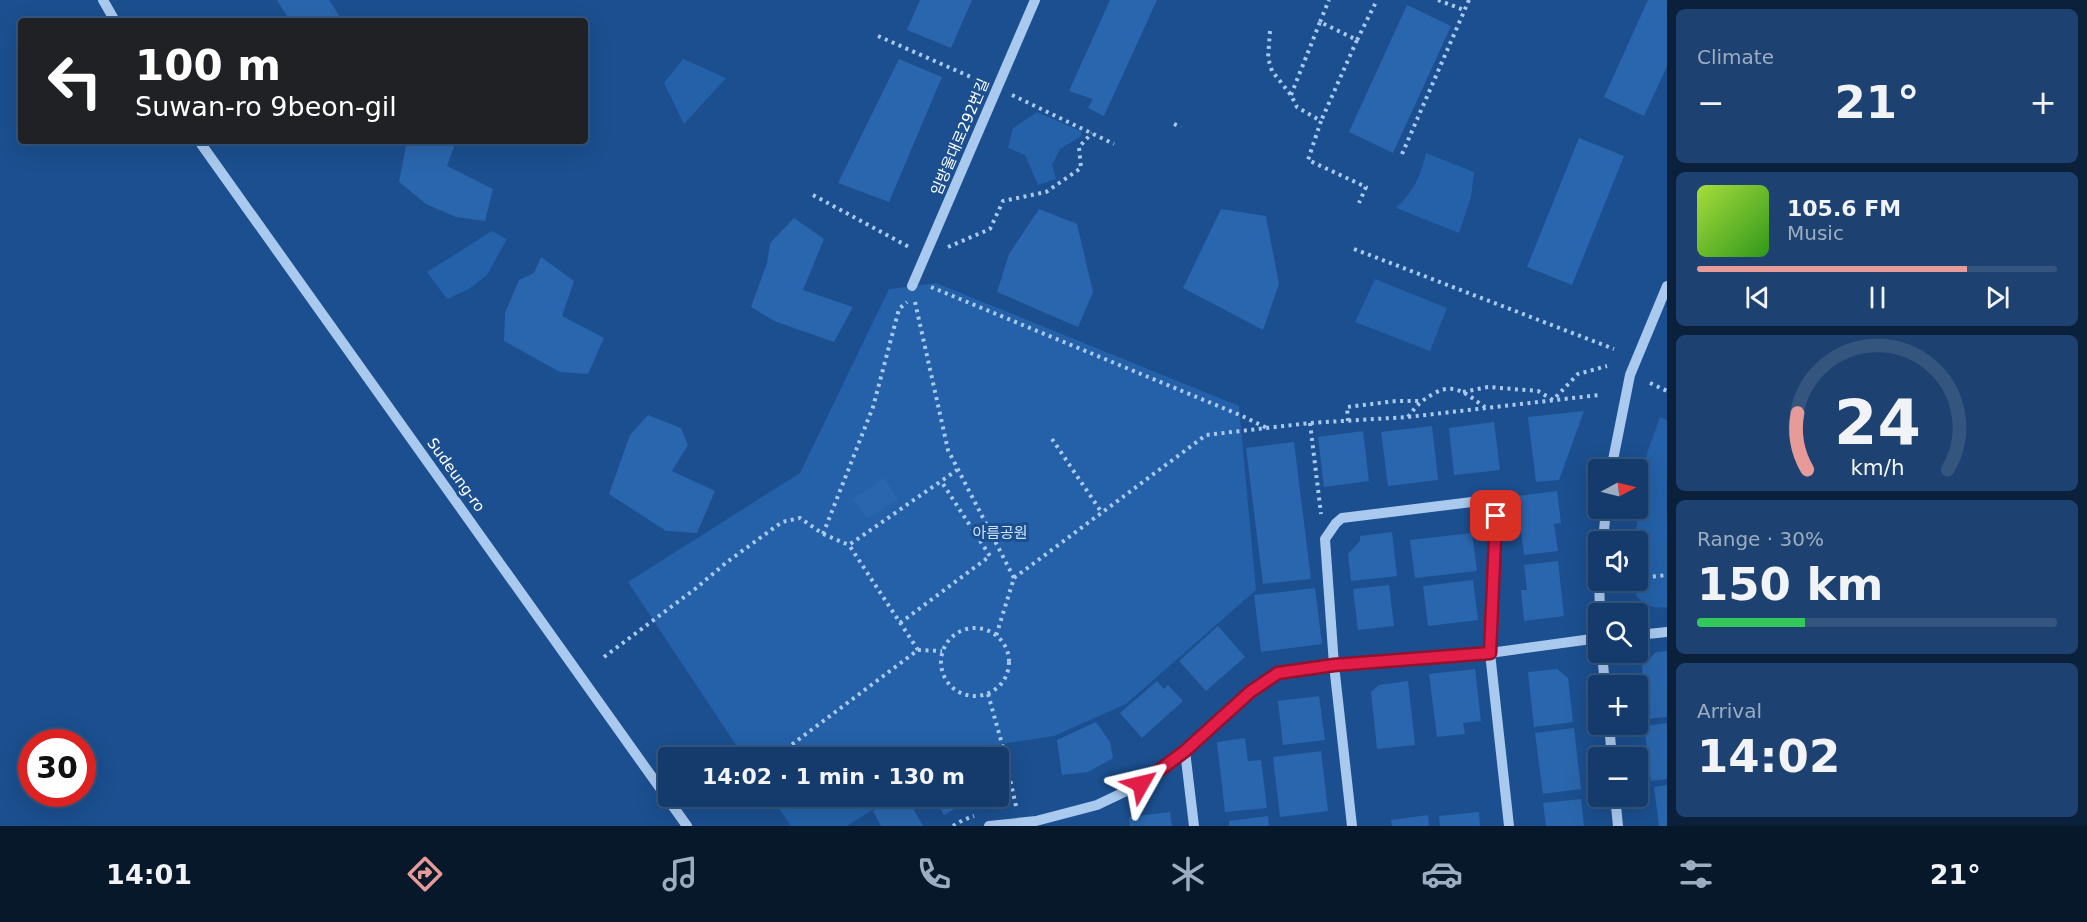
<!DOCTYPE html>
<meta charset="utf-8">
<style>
:root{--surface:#143b6b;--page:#1d4271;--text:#f1f3f6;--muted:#9dadc1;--line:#33557e;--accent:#e69b98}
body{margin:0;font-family:"DejaVu Sans","Noto Sans KR",sans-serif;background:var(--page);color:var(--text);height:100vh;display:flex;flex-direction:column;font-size:22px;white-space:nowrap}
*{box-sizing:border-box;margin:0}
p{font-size:20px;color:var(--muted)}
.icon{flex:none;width:33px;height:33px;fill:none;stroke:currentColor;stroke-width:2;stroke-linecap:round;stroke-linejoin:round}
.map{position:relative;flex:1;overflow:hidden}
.drawer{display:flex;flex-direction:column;gap:9px;padding:9px;background:#0b203b;width:420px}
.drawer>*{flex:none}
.banner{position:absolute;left:18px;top:18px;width:570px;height:126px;border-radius:6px;box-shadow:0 6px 24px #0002,0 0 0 2px var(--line);background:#202124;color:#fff;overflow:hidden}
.needle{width:39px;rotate:83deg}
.controls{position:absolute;left:1588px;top:459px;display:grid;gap:12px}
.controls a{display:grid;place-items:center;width:60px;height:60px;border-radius:6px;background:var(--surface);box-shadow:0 6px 24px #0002,0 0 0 2px var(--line);font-size:30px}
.speed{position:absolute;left:18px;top:729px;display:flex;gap:12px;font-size:30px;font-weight:700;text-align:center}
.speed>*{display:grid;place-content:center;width:78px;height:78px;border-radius:50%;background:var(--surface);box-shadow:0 6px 24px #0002,0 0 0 2px var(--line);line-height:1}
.speed .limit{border:9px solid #d22;background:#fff;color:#111}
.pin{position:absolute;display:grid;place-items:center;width:51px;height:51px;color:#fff;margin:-26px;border-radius:12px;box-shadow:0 3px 9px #0006}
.me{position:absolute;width:66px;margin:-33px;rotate:53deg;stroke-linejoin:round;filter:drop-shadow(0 0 4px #0008)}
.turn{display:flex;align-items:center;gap:21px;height:126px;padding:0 18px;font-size:27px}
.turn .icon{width:78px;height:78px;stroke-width:2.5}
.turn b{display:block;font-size:42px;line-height:51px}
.big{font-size:45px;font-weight:700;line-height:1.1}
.drawer .tile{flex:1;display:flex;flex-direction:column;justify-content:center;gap:9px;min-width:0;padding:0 21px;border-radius:9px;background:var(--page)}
.drawer .dial{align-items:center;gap:0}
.dial svg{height:156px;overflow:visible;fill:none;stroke:var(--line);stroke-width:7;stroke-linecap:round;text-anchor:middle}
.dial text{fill:var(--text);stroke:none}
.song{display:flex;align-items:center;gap:18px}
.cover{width:72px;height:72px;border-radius:9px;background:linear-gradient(135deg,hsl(80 70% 55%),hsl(110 70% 35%))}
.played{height:6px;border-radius:3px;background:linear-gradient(90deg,var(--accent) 75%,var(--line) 75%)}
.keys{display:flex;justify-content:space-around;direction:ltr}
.heat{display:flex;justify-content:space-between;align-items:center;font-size:33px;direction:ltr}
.charge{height:9px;border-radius:4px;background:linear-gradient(90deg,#34c759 30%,var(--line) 0)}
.trip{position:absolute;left:658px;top:747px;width:351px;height:60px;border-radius:6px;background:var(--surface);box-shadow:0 6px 24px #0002,0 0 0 2px var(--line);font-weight:700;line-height:60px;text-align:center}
.tabs{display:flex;height:96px;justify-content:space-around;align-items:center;background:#08182b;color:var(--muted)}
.tabs .icon{width:42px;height:42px}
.tabs .selected{color:var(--accent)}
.tabs b{font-size:27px;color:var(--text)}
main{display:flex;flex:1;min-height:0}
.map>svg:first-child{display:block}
.green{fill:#2461a8}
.building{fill:#2a66ad}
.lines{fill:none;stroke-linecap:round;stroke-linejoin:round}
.path{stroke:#a9c9ee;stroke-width:4;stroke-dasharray:3 4.5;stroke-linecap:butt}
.minor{stroke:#a9c9ee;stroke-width:10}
.route-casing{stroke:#92132f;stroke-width:15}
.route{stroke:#e11d48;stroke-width:10}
.labels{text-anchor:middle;stroke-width:6;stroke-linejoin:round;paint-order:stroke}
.street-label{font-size:15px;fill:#fff;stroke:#1b4f8f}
.park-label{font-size:15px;fill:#cfe3fa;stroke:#1b4f8f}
</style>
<main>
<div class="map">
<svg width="1667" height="826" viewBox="0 0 1667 826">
<rect width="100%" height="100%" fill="#1b4f8f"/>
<g class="green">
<polygon points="683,59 726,78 684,124 664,83"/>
<polygon points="1037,112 1081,131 1081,136 1060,149 1052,165 1056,179 1038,185 1025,155 1008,148 1013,128"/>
<path d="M1426,153L1474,172L1471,197L1459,233L1396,208C1413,192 1421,176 1426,153Z"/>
<polygon points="492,231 507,239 487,275 469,289 447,299 427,272"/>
<polygon points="1375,279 1447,308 1430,351 1355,322"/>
<polygon points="936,283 1239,406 1256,590 1126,704 1054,736 1002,744 959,754 953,757 744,757 628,582 800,473 889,289"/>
<path d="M1660,417L1667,420V607C1652,609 1647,606 1636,596L1638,542L1635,541V537L1647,453Z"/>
<polygon points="771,797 893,797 847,826 791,826"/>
</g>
<g class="building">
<polygon points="277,0 329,0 342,20 290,21"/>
<polygon points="920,0 972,0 951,48 907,30"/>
<polygon points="1110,0 1157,0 1104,116 1088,108 1093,99 1069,91"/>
<polygon points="1648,0 1667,0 1667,66 1644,116 1604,97"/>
<polygon points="1407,5 1451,26 1393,153 1349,132"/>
<polygon points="899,59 942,77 889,202 838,183"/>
<polygon points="1579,138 1624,156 1572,285 1527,267"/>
<polygon points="407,141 456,141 447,166 493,189 485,221 456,217 426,204 399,182"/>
<polygon points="1039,209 1077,224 1093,292 1078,327 997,292 1009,254"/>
<polygon points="1221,209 1266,216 1279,284 1263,330 1183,288"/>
<polygon points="794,218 824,239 803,290 853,307 834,342 774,321 751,307 767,263 770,243"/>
<polygon points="541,257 574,281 562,316 604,338 588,374 560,372 504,341 505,313 519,280 534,273"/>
<polygon points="1584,411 1559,480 1536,482 1528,417"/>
<polygon points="648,415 681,428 688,445 672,471 715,491 697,533 666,531 609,494 630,435"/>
<polygon points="1494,422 1500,470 1454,475 1449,428"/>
<polygon points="1432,426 1438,480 1388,486 1381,432"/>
<polygon points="1363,431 1369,481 1324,487 1318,437"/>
<polygon points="1294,442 1311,579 1263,584 1246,448"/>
<polygon points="884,478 898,499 867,519 853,499"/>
<polygon points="1557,491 1561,523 1554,524 1558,551 1524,555 1517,496"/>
<polygon points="1392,532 1397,576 1351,581 1348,554 1360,541 1360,536"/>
<polygon points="1472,533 1477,571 1415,578 1410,540"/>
<polygon points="1558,561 1564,616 1524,621 1521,590 1527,590 1524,565"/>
<polygon points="1473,580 1478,620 1428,626 1423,586"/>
<polygon points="1389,585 1394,626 1358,630 1353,589"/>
<polygon points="1315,588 1322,644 1261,652 1254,595"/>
<polygon points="1218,626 1245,657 1206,691 1179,661"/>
<polygon points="1667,651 1667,717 1648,719 1642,666 1656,652"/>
<polygon points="1475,669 1481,721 1463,723 1465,734 1437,737 1429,674"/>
<polygon points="1557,669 1568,678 1573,722 1534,727 1528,672"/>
<polygon points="1157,681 1164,689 1168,685 1183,701 1142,738 1120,713"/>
<polygon points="1408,681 1415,745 1377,749 1371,692 1379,685"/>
<polygon points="1319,696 1325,740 1283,745 1278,701"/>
<polygon points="1096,722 1110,742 1113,758 1088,772 1062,775 1057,740"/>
<polygon points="1667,723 1667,779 1651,781 1644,726"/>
<polygon points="1574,728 1581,789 1543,794 1535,733"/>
<polygon points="1245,738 1248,761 1261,760 1267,808 1225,812 1217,742"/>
<polygon points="1321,751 1328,811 1280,817 1273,757"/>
<polygon points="1667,785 1667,826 1659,826 1654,787"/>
<polygon points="898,796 906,796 923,826 881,826 873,811"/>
<polygon points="933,796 977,796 944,815"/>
<polygon points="1581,799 1584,826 1546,826 1543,803"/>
<polygon points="1170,812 1172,826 1130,826 1129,817"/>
<polygon points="1479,812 1480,826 1440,826 1439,816"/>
<polygon points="1428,815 1429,826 1392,826 1391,820"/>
<polygon points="1268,816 1269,826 1229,826 1229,821"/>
</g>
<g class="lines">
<g class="path">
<polyline points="1438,0 1464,10"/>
<polyline points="1320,22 1329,0"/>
<polyline points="1270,31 1268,58 1272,71 1291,95 1297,107 1321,121 1308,160 1366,187 1359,203"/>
<polyline points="878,36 980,81"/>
<polyline points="1357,40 1377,0"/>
<polyline points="1012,95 1114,144"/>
<polyline points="1291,95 1320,22 1357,40 1321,121"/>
<polyline points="1174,124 1181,127"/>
<polyline points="1402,154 1469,0"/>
<polyline points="813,195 909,247"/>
<polyline points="948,247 990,229 1003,201 1046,192 1081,168 1079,147 1092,133"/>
<polyline points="1354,249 1614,349"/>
<polyline points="931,287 1240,415 1267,428"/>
<polyline points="915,302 948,450 1014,578 996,636"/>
<polyline points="1650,383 1667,391"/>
<polyline points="1463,392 1488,387 1538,391 1553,400 1578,374 1607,366"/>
<path d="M1408,417C1416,406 1422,400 1433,394C1455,381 1467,395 1485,407"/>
<polyline points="1348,421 1347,407 1396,401 1419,401"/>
<polyline points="1310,423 1321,514"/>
<polyline points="1052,439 1102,513"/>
<polyline points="823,534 873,407 899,309 907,302"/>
<polyline points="1014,578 1206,435 1310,423 1408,417 1599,395"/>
<polyline points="1638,578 1667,575"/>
<polyline points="900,623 990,556 941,481"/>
<circle cx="975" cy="662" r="34"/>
<polyline points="918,650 849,545 957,470"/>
<polyline points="604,657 695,589 727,562 782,522 800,518 823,534 849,545"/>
<polyline points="988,694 1002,744 1016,806"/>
<polyline points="774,758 918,650 942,651"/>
<polyline points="710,804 721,796"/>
<polyline points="953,826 963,820 974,816"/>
</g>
<g class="minor">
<polyline points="103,0 115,21"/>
<polyline points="199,141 687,826"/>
<polyline points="912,286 1035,0"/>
<polyline points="1611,470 1630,375 1667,286"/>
<polyline points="1603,542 1606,508"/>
<polyline points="1599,575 1600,614"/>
<polyline points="1638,635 1667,632"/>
<polyline points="1602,652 1605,686"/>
<polyline points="1609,724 1612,758"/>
<polyline points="1185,751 1194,826"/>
<polyline points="1615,796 1618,826"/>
<polyline points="989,826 1036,821 1097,805 1141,784 1185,751 1249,692 1278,673 1334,665 1490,653 1599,638"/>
<polyline points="1352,826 1334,665 1325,539 1336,523 1342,518 1480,501 1491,505 1496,516 1490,653 1509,826"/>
</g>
</g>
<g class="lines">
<g class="route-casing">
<polyline id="route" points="1141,784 1185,751 1250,692 1278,673 1334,665 1490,653 1496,516"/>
</g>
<use href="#route" class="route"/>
</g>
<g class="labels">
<g class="street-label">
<text transform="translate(960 137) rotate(-67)" y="5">임방울대로292번길</text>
<text transform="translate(456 475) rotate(54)" y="5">Sudeung-ro</text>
</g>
<g class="park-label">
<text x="1000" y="538">아름공원</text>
</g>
</g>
</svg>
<div class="controls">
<a><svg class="needle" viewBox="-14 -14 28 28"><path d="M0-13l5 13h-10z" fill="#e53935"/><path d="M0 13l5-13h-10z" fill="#9dadc1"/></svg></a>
<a><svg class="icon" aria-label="sound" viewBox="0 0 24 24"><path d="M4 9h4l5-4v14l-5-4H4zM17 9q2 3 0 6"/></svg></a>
<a><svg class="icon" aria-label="search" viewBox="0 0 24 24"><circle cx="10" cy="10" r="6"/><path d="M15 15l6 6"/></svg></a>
<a>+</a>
<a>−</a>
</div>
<div class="speed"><div class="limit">30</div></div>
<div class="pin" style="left:1496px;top:516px;background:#d93025"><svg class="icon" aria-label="arrive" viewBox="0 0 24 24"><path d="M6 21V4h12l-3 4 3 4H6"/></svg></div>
<svg class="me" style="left:1141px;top:784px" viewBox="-20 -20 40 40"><path d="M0-17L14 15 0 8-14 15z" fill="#e11d48" stroke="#fff" stroke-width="4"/></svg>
<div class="trip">14:02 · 1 min · 130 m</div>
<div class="banner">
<div class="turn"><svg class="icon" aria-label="left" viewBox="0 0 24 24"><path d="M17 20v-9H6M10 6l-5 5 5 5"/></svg><div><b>100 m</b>Suwan-ro 9beon-gil</div></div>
</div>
</div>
<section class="drawer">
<div class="tile"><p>Climate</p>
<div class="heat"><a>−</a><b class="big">21°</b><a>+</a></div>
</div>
<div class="tile">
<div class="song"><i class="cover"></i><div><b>105.6 FM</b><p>Music</p></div></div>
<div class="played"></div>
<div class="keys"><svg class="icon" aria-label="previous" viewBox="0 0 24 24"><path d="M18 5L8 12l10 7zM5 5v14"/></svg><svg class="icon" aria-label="pause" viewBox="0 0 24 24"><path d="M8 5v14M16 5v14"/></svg><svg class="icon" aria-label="next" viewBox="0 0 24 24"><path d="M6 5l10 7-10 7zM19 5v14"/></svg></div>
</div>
<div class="tile dial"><svg viewBox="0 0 100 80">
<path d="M14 69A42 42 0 1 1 86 69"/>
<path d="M14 69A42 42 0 0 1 9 40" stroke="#e69b98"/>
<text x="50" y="56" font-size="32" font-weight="700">24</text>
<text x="50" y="72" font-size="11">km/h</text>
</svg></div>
<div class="tile"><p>Range · 30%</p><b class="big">150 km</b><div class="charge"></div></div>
<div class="tile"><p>Arrival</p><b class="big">14:02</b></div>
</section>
</main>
<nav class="tabs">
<b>14:01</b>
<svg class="icon selected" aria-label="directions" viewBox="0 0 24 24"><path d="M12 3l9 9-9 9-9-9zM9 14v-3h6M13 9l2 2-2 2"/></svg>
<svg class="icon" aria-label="music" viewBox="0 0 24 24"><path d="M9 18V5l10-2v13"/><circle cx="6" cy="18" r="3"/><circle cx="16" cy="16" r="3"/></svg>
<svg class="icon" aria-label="phone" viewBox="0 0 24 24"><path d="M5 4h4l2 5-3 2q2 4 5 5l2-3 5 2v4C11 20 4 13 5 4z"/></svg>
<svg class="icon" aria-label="climate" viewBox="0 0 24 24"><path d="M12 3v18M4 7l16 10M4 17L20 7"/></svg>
<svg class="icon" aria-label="car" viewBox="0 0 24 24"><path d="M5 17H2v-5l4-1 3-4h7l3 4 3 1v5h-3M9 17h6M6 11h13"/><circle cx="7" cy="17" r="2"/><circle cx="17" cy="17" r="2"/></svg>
<svg class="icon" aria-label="filters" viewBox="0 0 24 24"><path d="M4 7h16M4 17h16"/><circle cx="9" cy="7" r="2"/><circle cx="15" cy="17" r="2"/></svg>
<b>21°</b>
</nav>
